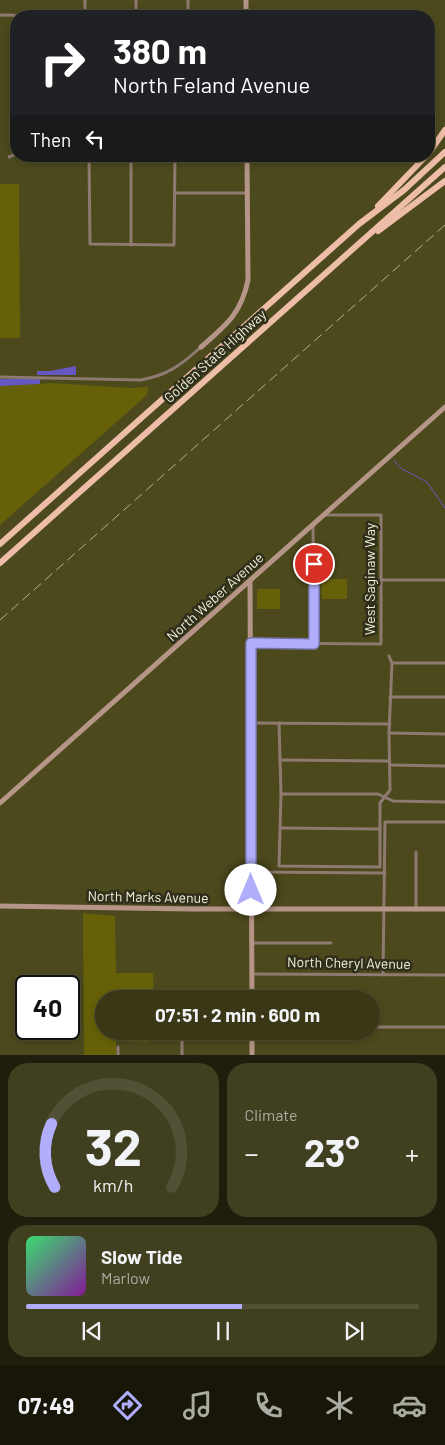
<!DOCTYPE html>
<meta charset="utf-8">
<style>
:root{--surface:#393716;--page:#403f1f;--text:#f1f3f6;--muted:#abaca1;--line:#535135;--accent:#b0aefa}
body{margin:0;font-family:Barlow,sans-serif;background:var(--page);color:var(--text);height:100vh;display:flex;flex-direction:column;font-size:19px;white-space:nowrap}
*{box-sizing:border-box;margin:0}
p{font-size:16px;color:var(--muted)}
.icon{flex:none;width:28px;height:28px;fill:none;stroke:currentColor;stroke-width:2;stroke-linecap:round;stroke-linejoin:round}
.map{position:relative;height:1055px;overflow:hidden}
.side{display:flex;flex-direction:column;gap:8px;padding:8px;background:#1f1e0c;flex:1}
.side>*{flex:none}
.guide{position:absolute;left:10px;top:10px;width:425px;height:152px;border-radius:20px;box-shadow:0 2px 8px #0003,0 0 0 1px var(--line);background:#202124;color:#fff;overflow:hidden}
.speed{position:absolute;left:15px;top:975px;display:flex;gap:10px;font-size:25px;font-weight:700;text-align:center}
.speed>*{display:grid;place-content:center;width:65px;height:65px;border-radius:50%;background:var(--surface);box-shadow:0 2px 8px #0003,0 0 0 1px var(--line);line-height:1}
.speed .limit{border:2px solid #111;border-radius:8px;background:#fff;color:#111}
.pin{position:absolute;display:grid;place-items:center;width:42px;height:42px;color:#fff;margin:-21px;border:2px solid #fff;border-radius:50%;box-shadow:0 1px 5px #0007}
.me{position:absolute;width:55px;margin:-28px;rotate:0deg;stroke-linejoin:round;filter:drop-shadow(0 0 4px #0008)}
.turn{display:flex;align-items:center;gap:18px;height:105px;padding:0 20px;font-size:22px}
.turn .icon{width:65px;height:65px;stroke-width:2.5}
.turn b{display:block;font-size:35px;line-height:42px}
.then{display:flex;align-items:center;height:48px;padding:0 20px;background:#0003;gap:10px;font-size:19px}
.big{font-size:38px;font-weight:700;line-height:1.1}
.side .tile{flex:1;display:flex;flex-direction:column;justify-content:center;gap:8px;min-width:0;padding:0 18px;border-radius:20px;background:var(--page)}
.side .dial{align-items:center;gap:0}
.dial svg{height:130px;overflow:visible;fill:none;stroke:var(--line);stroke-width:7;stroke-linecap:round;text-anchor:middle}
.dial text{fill:var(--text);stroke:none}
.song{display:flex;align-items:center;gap:15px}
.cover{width:60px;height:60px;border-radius:8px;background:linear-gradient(135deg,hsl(140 70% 55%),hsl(290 70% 35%))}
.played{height:5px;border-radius:2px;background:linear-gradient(90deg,var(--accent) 55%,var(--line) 55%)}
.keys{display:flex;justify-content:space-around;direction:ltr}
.heat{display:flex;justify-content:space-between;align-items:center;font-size:28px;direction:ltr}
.side .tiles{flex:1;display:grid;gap:8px;grid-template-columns:1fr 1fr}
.tile:last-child{grid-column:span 2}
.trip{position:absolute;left:95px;top:990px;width:285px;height:50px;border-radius:25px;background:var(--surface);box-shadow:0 2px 8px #0003,0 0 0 1px var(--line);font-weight:700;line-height:50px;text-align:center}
.tabs{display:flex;height:80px;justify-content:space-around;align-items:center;background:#171609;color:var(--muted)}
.tabs .icon{width:35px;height:35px}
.tabs .on{color:var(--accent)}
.tabs b{font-size:22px;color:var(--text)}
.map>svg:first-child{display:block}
.green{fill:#666108}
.water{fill:#6558c0}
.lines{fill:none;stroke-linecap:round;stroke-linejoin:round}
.stream{stroke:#6558c0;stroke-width:1}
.street{stroke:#8e7a71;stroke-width:3}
.secondary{stroke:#b59588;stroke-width:5}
.highway{stroke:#edbda8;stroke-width:6}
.rail{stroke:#b0ae8e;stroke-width:1;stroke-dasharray:10 5;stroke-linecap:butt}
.route-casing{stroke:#7271a2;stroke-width:12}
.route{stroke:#b0aefa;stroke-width:9}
.labels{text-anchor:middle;stroke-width:5;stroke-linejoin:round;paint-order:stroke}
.street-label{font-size:14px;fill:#f1f0d8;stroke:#2f2e1b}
</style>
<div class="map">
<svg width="445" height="1055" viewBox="0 0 445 1055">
<rect width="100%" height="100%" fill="#4c491d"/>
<g class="green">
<polygon points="0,184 19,184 20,338 0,338"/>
<polygon points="52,383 131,388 148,387 147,395 0,525 0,386"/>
<polygon points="321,579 347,579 347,599 322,599"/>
<rect x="257" y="589" width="23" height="20"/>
<polygon points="83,913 115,916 116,973 153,973 154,999 104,999 104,1031 152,1031 150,1033 149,1042 122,1041 116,1040 116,1055 84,1055"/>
</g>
<g class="water">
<polygon points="76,366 76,375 37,375 37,371 50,371"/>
<polygon points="0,379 40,379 40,384 0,386"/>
</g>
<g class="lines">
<polyline class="stream" points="394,461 402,469 427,482 445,508"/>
<g class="street">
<polyline points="85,0 85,16"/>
<polyline points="136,0 136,16"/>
<polyline points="188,0 188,16"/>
<polyline points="0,15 52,16"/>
<polyline points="89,156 90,244 174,245 175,156"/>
<polyline points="9,157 16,154"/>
<polyline points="175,193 247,193"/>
<polyline points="131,245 131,156"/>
<path d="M0,377L141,380C168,375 181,365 201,347"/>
<polyline points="313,524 314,644"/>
<polyline points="381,580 445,580"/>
<polyline points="251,643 381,644 381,515 323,515"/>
<polyline points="392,663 445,663"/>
<polyline points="390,697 445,697"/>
<polyline points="252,723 390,724"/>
<polyline points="279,723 281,794 279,866 380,867 380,803 390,790 389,733 392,663 389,656"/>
<polyline points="389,733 445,734"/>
<polyline points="280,760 389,761"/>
<polyline points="390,765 445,766"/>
<polyline points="281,794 378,794 393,801 445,802"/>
<polyline points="280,828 380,829"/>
<polyline points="251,872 385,873"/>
<polyline points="416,909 416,852"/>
<polyline points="252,943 331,943"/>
<polyline points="252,974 445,975"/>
<polyline points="383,975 385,822 445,822"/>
<polyline points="371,1027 445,1027"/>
<polyline points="154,1037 180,1036 182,1040 182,1055"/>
<polyline points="118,1055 118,1047"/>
</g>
<g class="secondary">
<polyline points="246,0 246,16"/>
<path d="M201,347C226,325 241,314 248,280L247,156"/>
<polyline points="250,581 252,999"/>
<polyline points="0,803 445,407"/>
<polyline points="0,906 191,909 445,909"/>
<polyline points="252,1031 252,1055"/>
</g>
<g class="highway">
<polyline points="429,153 445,130"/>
<polyline points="378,206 426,156"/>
<polyline points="378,231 445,181"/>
<polyline points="0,544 359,224 404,190 445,152"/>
<polyline points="0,563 445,167"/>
</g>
<polyline class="rail" points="0,620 445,225"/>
</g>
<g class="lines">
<g class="route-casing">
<polyline id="route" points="251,890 251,643 314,644 314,564"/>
</g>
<use href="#route" class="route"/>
</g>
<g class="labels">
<g class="street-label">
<text transform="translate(215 356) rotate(-42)" y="5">Golden State Highway</text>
<text transform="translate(370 579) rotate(-90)" y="5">West Saginaw Way</text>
<text transform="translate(215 597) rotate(-42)" y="5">North Weber Avenue</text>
<text transform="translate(148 897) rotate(1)" y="5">North Marks Avenue</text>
<text transform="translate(349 963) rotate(1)" y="5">North Cheryl Avenue</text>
</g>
</g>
</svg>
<div class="speed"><div class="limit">40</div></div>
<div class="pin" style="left:314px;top:564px;background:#d93025"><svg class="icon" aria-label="arrive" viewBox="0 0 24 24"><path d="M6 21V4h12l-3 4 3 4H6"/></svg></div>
<svg class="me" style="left:251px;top:890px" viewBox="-20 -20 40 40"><circle r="19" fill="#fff"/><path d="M0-13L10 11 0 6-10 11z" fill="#b0aefa"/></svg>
<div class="trip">07:51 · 2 min · 600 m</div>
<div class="guide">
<div class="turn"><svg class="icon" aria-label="right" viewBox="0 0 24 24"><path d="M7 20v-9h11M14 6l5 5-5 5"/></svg><div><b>380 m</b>North Feland Avenue</div></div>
<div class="then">Then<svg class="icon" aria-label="left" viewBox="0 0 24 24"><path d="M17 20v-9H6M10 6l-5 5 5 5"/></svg></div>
</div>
</div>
<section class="side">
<div class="tiles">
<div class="tile dial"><svg viewBox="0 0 100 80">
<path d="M14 69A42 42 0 1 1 86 69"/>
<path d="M14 69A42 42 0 0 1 12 30" stroke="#b0aefa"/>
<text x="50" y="56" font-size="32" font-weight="700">32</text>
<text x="50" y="72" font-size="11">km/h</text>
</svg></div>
<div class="tile"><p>Climate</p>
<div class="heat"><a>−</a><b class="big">23°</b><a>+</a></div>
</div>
<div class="tile">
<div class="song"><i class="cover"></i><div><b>Slow Tide</b><p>Marlow</p></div></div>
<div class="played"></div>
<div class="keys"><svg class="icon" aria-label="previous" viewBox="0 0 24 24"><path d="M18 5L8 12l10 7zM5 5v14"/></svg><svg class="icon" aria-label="pause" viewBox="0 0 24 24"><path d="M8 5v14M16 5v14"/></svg><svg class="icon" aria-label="next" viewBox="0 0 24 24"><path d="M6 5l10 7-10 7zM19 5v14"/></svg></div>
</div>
</div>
</section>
<nav class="tabs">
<b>07:49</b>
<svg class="icon on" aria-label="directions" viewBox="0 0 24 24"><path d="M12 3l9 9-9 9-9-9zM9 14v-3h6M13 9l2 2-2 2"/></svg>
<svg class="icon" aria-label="music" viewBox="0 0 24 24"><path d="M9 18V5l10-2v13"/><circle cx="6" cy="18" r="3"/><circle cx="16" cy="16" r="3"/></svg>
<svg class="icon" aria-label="phone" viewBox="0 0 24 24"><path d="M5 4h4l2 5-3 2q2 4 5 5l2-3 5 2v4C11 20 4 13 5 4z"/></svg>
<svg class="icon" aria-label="climate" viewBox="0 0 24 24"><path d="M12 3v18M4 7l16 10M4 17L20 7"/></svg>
<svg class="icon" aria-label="car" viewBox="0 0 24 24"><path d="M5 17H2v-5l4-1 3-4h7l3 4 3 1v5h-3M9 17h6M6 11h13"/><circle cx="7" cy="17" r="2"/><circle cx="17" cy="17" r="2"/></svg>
</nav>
